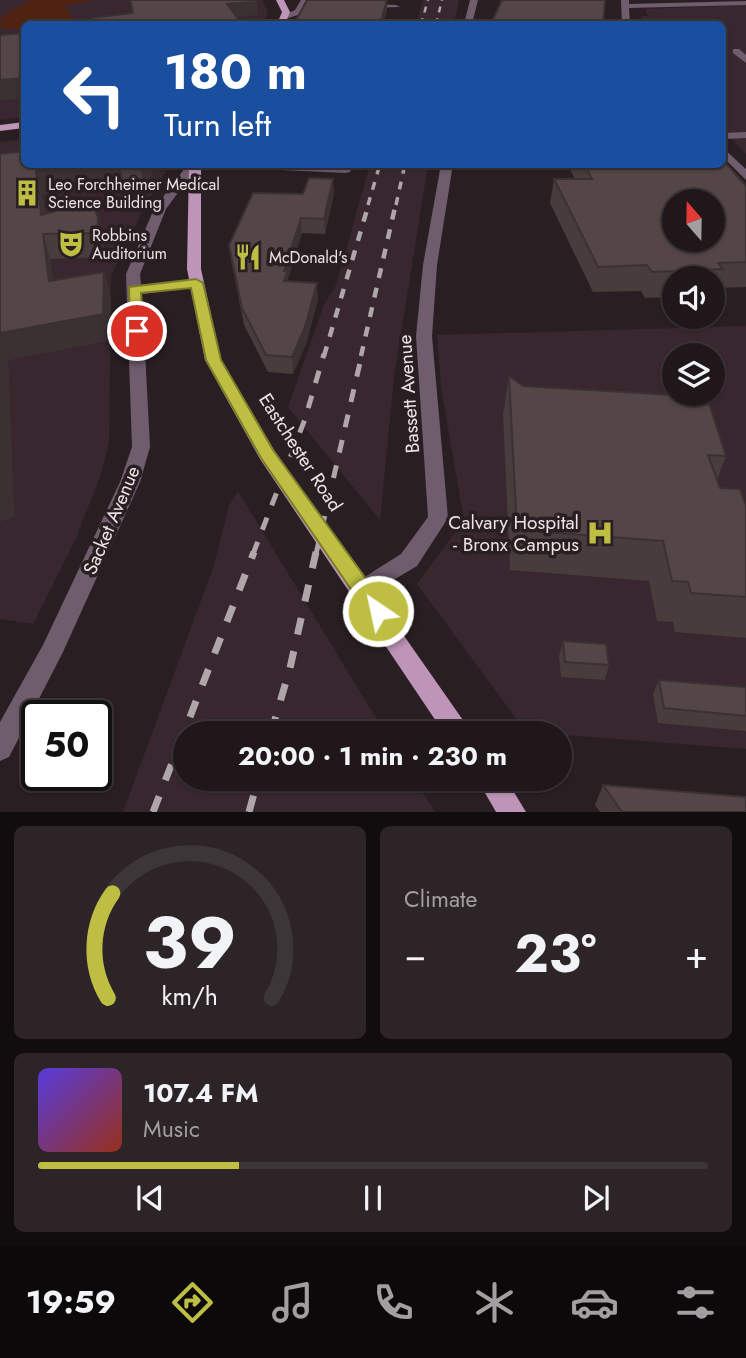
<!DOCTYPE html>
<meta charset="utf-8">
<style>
:root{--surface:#1f171a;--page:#2c2427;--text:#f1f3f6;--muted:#a19fa2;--line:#3c3639;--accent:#bebf42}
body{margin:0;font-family:Jost,sans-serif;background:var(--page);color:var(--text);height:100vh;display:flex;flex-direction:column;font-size:26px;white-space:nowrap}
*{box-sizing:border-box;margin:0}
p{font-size:23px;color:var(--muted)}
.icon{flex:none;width:38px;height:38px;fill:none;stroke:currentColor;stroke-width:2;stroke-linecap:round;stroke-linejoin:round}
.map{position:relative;height:812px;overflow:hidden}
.drawer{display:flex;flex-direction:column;gap:14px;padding:14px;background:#110d0e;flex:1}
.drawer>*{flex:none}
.top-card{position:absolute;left:21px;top:21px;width:705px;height:147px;border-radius:10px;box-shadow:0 2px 5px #0004,0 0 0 2px var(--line);background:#1a4fa0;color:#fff;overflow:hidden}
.needle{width:46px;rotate:340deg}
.tools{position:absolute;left:662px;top:189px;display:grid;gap:14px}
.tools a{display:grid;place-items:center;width:63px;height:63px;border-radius:50%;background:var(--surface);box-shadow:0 2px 5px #0004,0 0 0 2px var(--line);font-size:35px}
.speed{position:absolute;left:21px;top:700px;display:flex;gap:14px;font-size:35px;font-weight:700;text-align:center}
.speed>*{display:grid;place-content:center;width:91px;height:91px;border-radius:50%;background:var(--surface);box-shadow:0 2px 5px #0004,0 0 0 2px var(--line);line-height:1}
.speed .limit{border:4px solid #111;border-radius:10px;background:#fff;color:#111}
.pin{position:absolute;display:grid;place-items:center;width:60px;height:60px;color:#fff;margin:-30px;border:4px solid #fff;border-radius:50%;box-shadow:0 2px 7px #0007}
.me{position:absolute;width:77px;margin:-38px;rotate:326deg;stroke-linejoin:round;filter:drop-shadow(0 0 5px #0008)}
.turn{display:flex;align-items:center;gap:24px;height:147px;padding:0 28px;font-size:32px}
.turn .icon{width:91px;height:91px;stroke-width:2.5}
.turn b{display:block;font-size:49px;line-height:60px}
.big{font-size:52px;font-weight:700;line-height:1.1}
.drawer .widget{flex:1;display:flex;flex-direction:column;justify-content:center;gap:10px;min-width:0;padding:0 24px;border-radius:10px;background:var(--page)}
.drawer .dial{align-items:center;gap:0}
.dial svg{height:182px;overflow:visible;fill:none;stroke:var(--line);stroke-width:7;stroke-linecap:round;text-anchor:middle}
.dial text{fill:var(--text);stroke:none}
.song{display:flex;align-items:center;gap:21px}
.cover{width:84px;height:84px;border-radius:10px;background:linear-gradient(135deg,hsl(250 70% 55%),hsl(10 70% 35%))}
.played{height:7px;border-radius:4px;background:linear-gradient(90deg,var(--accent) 30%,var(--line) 30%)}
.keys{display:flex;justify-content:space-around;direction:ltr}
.heat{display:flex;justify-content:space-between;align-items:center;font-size:38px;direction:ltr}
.drawer .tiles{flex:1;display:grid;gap:14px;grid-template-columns:1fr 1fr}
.widget:last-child{grid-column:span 2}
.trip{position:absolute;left:173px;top:721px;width:399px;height:70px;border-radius:35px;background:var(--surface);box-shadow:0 2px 5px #0004,0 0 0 2px var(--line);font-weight:700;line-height:70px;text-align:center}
.tab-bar{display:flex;height:112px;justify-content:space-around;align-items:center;background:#0c090a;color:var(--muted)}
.tab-bar .icon{width:49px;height:49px}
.tab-bar .selected{color:var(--accent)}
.tab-bar b{font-size:32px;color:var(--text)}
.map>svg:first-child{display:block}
.built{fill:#38272e;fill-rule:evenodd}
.green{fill:#502211}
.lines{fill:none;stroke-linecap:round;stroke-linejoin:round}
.minor{fill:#6f5c6d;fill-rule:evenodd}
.major{fill:#be94b9;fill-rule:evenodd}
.rail-far4{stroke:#aea6a9;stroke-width:2.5;stroke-dasharray:6 6;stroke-linecap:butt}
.rail-far3{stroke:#aea6a9;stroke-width:3.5;stroke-dasharray:8 8;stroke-linecap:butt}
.rail-far2{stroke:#aea6a9;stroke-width:4.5;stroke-dasharray:10 10;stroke-linecap:butt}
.rail-far1{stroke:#aea6a9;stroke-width:5;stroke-dasharray:13 13;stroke-linecap:butt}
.rail{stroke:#aea6a9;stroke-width:7;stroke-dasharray:17 17;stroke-linecap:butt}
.wall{fill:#483c3d}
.shaded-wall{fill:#3b3132}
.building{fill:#544647;stroke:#3b3132;stroke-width:2;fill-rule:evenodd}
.route{fill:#bebf42;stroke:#7c7c2b;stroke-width:2}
.labels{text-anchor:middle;stroke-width:7;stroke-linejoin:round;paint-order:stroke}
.far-poi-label{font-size:16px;fill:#ebe3e6;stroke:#291f23;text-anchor:start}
.street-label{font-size:19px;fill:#ebe3e6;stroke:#291f23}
.poi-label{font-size:19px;fill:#ebe3e6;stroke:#291f23;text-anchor:end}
</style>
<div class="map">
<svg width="746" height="812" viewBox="0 0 746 812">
<rect width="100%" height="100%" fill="#291f23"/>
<g class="built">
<polygon points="0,0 262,0 268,10 264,24 24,24 24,117 0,120"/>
<polygon points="423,0 459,0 454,24 416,24"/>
<polygon points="746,5 746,154 723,130 723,24 641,24 641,16 648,16 645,9"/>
<polygon points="24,139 24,164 170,165 145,206 111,276 109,444 100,477 76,538 33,624 0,619 0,142"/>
<polygon points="370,165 428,165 394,377 380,520 288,407 324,305 336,285"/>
<path d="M746,326V749L526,732L417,584L464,520L441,387L437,335ZM674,355H712V394H674Z"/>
<polygon points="238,491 385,733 186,733 186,779 414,779 435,812 123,812 213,568 229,506"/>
</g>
<polygon class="green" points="31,0 94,0 64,6 75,19 61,24 24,24 24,30 0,28 2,16"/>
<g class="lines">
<g class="minor">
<polygon points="301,0 309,0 301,14 282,20 282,16 295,10"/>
<polygon points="470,0 478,0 472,24 464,24"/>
<polygon points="621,0 629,0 629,4 746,1 746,5 629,8 630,24 622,24"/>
<polygon points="362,4 396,5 400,7 365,8"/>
<polygon points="733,49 739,49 746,55 746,63 733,53"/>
<polygon points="746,132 746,138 723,139 723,133"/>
<polygon points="723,148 746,169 746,180 723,157"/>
<polygon points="188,164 199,164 166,209 140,274 141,285 196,279 203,283 196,287 142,294 150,447 140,482 63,652 9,757 0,761 0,722 43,645 120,482 132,447 126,274 154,209"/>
<polygon points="208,164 342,166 354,164 350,172 346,173 213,167"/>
<polygon points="441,164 453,164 437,265 432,336 448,518 417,566 363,598 355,595 352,589 355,583 401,554 428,517 416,336 423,265"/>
</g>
<g class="major">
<polygon points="276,0 284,0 290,12 285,24 277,24 282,12"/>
<polygon points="24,122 24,128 0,131 0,125"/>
<polygon points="189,164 201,164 201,269 221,360 274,450 472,733 444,733 260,459 205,360 187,269"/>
<polygon points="477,779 506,779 526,812 496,812"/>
</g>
<g class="rail-far4">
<polyline points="421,24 428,0"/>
<polyline points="436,24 442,0"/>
</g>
<g class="rail-far3">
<polyline points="368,205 380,164"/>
<polyline points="396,205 405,164"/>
</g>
<g class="rail-far2">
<polyline points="324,356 369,203"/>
<polyline points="361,356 396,203"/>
</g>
<g class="rail-far1">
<polyline points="253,554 305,419 324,354"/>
<polyline points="316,554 362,354"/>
</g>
<g class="rail">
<polyline points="271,733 290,668 316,552"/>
<polyline points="153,812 254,552"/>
<polyline points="249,812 258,779"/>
</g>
</g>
<g class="wall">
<polygon points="0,154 24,164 156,164 145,189 126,189 124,182 42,194 45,214 90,202 104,242 103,257 50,259 53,281 104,272 111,298 110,340 8,360 14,517 0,521"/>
<polygon points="567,164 723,164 746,186 746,287 717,288 715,294 712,295 712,278 674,278 674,297 645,298 641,291 593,292 550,203 554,179 575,179"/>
<polygon points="334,193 325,234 302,233 288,279 288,281 318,299 306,344 293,374 268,372 244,325 231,260 229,245 303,194"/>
<polygon points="509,376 523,386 726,456 717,480 720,488 746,506 746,638 675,632 673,622 657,621 649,581 510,570 503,415"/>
<polygon points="563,641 609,665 605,680 561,677 559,656"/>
<polygon points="659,680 746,687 746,731 658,723 653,694"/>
<polygon points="603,785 746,812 600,812 595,805"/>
</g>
<g class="shaded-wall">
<polygon points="387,0 387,11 383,24 380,24"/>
<polygon points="257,2 258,15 228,18 227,4"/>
<polygon points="239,20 239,24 226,24 226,23"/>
<polygon points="24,78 24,98 0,101 0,80"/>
<polygon points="84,164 120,164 124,182 42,194 47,234 41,215 36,171"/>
<polygon points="141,164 156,164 145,189 140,166"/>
<polygon points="333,179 334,193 325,234 324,219"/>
<polygon points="98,218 104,242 103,257 97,233"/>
<polygon points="301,218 302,233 288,279 289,288 286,298 284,271"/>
<polygon points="43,234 50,259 57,307 49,281"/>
<polygon points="104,272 111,298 110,340 8,360 14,517 0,521 0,333"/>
<polygon points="317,283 318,299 306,344 293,374 292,357"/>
</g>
<g class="building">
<polygon points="130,0 255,0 257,2 227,4 239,20 226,23 227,24 94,24 92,18 133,13"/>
<polygon points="307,0 387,0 380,24 294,24"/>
<polygon points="502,0 605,0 603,24 491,24"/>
<polygon points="24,33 24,78 0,80 0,35"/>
<polygon points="24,151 24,164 84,164 36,171 41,215 90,202 95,209 98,218 97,233 43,234 49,281 104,272 103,314 0,333 0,154"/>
<path d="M723,160L746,186V262L718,263L723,269L652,272L647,265L598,267L554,179H592L584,164H723ZM674,201H712V240H674Z"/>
<polygon points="121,164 141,164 140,166 121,166"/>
<polygon points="309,178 333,179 324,219 301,218 284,271 287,272 284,281 317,283 305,327 292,357 266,355 242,308 229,245 253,193 303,194"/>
<polygon points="509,376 523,386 707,397 726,456 708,455 720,488 740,489 746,506 746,597 691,593 688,582 672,581 663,541 517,530"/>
<polygon points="0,413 2,489 0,489"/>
<polygon points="563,641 606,644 609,665 565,662"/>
<polygon points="659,680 746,687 746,716 664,708"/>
<polygon points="603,785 746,797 746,812 622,812"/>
</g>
<polygon class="route" points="196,279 203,283 221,360 273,450 385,605 388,611 385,617 378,620 370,617 261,458 206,360 191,288 141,293 144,331 137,335 130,331 129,287"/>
<defs>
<g id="building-bare" transform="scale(2.1)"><path d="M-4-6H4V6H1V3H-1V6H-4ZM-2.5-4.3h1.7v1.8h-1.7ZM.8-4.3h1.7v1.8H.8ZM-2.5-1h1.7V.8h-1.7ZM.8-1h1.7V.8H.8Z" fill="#bebf42" stroke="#291f23" stroke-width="2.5" paint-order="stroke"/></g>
<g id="theatre-bare" transform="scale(2.1)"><path d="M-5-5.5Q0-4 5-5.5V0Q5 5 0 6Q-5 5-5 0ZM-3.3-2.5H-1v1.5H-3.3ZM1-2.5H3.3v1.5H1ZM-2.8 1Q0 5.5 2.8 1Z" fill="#bebf42" stroke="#291f23" stroke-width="2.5" paint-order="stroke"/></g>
<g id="restaurant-bare" transform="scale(2.1)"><path d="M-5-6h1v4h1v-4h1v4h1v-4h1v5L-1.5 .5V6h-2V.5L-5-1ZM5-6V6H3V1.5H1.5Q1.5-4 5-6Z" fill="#bebf42" stroke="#291f23" stroke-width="2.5" paint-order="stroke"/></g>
<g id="hospital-bare" transform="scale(2.1)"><path d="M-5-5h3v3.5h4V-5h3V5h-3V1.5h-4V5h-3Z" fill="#bebf42" stroke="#291f23" stroke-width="2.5" paint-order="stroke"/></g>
</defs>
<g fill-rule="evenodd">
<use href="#building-bare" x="27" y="193"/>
<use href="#theatre-bare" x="71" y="244"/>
<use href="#restaurant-bare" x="248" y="257"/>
<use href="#hospital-bare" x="600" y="533"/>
</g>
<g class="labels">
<g class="far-poi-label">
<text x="48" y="190">Leo Forchheimer Medical<tspan x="48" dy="18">Science Building</tspan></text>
<text x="92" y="241">Robbins<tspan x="92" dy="18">Auditorium</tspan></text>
<text x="269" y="263">McDonald's</text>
</g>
<g class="street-label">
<text transform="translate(408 394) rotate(-94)" y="7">Bassett Avenue</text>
<text transform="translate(301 452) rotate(57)" y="7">Eastchester Road</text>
<text transform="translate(111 520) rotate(-67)" y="7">Sacket Avenue</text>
</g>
<g class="poi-label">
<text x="579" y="529">Calvary Hospital<tspan x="579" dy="22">- Bronx Campus</tspan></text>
</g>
</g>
</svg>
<div class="tools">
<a><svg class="needle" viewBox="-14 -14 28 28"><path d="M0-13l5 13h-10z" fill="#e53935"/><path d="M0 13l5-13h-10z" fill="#a19fa2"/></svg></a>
<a><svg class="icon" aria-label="sound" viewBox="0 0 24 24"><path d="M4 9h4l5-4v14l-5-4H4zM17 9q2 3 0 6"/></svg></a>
<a><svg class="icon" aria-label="layers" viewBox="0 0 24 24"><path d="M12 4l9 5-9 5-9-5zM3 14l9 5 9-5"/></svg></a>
</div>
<div class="speed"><div class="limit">50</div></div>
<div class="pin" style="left:137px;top:331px;background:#d93025"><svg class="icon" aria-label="arrive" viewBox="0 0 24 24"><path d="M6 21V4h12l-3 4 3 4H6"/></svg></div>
<svg class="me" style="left:378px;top:611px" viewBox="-20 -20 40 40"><circle r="17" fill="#bebf42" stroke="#fff" stroke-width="3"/><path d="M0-11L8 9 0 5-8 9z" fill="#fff"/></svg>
<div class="trip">20:00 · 1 min · 230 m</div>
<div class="top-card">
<div class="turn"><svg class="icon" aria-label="left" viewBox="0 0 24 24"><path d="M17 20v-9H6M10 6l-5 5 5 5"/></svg><div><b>180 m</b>Turn left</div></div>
</div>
</div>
<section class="drawer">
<div class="tiles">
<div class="widget dial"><svg viewBox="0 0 100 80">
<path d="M14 69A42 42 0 1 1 86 69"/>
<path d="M14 69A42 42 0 0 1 16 23" stroke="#bebf42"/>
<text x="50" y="56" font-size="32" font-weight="700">39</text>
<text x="50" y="72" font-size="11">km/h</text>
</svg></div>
<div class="widget"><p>Climate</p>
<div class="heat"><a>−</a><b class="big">23°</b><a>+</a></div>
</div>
<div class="widget">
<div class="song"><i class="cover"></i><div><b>107.4 FM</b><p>Music</p></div></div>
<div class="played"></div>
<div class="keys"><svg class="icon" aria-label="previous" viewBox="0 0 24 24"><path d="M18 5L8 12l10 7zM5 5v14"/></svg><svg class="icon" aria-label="pause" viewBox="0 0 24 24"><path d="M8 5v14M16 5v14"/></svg><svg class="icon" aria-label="next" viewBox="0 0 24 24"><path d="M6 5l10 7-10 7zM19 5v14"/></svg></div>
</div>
</div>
</section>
<nav class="tab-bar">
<b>19:59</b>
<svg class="icon selected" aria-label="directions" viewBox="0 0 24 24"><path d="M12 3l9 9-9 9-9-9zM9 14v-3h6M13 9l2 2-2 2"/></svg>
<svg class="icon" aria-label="music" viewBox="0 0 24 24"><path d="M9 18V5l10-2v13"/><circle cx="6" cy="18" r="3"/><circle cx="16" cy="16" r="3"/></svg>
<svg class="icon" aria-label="phone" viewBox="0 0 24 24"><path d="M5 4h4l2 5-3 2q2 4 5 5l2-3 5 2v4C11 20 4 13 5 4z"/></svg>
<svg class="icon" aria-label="climate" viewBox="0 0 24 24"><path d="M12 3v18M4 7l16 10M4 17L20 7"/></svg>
<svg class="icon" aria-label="car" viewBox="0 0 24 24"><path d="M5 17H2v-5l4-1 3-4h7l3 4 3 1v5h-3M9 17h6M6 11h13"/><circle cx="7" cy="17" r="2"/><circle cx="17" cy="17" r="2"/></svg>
<svg class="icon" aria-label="filters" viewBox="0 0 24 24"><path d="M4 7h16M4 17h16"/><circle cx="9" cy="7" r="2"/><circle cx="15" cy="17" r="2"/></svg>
</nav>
